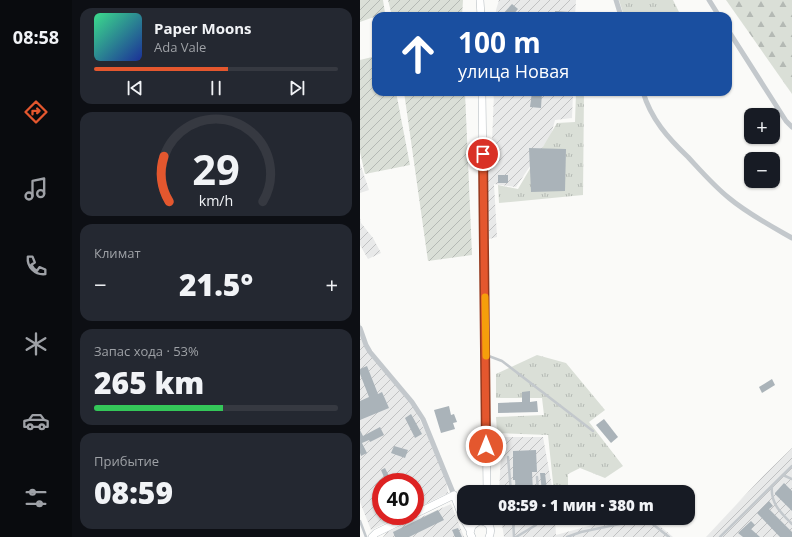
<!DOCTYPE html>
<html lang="ru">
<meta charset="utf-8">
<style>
:root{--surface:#171b24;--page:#242831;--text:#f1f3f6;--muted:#9ea1a6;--line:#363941;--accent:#e4572e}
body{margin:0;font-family:"Open Sans",sans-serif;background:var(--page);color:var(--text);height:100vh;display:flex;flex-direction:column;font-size:15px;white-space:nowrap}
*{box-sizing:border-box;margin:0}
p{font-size:13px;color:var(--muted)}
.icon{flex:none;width:22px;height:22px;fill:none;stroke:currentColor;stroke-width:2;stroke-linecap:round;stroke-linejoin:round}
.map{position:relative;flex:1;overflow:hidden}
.sheet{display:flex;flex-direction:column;gap:8px;padding:8px;background:#0d0f14;width:288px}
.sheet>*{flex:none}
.guide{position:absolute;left:12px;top:12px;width:360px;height:84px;border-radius:12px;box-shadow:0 1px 3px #0004;background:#1a4fa0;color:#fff;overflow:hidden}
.controls{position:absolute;left:384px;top:108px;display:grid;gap:8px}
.controls a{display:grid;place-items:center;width:36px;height:36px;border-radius:8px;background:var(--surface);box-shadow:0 1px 3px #0004;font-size:20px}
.speed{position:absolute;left:12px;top:473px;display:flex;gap:8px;font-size:20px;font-weight:700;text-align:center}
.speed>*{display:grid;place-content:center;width:52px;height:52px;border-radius:50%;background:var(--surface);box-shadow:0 1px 3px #0004;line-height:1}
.speed .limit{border:6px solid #d22;background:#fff;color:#111}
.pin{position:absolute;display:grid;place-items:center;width:34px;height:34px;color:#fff;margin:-17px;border:2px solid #fff;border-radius:50%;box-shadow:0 1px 4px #0007}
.me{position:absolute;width:44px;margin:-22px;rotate:0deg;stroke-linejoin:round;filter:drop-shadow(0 0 3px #0008)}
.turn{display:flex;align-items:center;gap:14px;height:84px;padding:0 20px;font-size:18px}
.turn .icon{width:52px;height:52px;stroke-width:2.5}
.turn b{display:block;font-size:28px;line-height:34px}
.big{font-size:30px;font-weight:800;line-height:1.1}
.sheet .card{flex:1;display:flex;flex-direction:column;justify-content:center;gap:6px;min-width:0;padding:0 14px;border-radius:12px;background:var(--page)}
.sheet .dial{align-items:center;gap:0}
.dial svg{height:104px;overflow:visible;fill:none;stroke:var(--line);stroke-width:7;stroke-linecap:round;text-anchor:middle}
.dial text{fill:var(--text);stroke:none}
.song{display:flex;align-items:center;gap:12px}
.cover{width:48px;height:48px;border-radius:6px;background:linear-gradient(135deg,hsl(150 70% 55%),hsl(230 70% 35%))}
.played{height:4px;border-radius:2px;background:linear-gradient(90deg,var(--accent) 55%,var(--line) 55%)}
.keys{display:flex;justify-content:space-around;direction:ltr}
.heat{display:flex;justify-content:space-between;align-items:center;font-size:22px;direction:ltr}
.charge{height:6px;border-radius:3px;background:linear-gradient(90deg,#34c759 53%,var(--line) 0)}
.trip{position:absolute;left:97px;top:485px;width:238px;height:40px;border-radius:12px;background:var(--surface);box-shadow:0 1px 3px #0004;font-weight:800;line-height:40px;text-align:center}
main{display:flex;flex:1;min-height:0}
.dock{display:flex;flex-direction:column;width:72px;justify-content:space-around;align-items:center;background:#090b0e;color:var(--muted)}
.dock .icon{width:28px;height:28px}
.dock .on{color:var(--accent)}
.dock b{font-size:18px;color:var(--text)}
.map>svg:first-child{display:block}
.industrial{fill:url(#industrial-furrows)}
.grass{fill:url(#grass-tufts)}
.forest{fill:url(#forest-firs)}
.garden{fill:url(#garden-furrows)}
.building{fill:#aab3b9}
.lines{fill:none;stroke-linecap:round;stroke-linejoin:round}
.secondary-casing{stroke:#b3babf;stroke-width:8}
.lane{stroke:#c3c8cc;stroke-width:2.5}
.street{stroke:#c3c8cc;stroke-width:5}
.secondary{stroke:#fff;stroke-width:7}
.route-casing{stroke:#94391e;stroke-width:10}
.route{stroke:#e4572e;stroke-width:7}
.slow{stroke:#f59e0b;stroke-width:7}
</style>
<main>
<nav class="dock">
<b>08:58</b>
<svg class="icon on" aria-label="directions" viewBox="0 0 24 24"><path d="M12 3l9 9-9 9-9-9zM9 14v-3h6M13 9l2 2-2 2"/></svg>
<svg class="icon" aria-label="music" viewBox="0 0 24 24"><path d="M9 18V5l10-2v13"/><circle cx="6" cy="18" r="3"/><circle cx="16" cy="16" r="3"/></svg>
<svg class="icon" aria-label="phone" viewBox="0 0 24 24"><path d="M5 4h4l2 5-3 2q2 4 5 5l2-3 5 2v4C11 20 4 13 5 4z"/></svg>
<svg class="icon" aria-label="climate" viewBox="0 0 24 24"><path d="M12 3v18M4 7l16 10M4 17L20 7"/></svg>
<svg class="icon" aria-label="car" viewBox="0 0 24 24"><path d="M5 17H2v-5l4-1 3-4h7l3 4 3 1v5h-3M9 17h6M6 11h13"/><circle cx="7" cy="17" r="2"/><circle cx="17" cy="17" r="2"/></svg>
<svg class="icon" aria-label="filters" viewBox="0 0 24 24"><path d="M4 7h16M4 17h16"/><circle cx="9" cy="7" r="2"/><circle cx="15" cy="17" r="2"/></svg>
</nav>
<section class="sheet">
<div class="card">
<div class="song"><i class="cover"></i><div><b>Paper Moons</b><p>Ada Vale</p></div></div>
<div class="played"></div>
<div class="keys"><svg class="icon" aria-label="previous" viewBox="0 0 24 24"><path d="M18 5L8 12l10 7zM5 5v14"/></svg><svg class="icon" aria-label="pause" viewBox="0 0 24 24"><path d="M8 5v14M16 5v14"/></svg><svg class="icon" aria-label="next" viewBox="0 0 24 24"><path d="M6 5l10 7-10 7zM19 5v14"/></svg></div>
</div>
<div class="card dial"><svg viewBox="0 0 100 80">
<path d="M14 69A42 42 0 1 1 86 69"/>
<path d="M14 69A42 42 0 0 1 10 34" stroke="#e4572e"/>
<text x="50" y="56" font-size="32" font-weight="700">29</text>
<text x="50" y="72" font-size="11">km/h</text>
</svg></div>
<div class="card"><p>Климат</p>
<div class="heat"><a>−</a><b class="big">21.5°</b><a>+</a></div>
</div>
<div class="card"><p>Запас хода · 53%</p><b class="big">265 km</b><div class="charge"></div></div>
<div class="card"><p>Прибытие</p><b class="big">08:59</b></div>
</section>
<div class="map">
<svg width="432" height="537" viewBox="0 0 432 537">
<defs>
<pattern id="industrial-furrows" width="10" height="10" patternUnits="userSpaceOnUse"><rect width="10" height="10" fill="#e8e9e9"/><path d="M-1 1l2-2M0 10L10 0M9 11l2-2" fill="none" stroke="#c0c1c2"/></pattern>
<pattern id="grass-tufts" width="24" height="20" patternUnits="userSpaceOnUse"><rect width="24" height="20" fill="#dadfd7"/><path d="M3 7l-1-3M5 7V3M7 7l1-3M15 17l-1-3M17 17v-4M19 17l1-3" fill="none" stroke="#b4b9b4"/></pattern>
<pattern id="forest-firs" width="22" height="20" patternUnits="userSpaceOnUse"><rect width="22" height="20" fill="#dadfd7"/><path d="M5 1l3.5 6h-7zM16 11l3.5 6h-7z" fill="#b4b9b4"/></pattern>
<pattern id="garden-furrows" width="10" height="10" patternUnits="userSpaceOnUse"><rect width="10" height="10" fill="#dadfd7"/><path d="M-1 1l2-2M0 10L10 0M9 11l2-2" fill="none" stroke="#b4b9b4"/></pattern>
</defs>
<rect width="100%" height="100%" fill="#fafaf8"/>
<g class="industrial">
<polygon points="139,0 216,0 215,16 136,16 136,10"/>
<polygon points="134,92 213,92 212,118 195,120 191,135 156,187 134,184 137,237 129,239 127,169 131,168"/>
<polygon points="0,163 9,190 0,193"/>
<polygon points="0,218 1,223 13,238 21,253 8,259 0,245"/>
<polygon points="0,322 9,353 49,397 67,435 86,479 88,493 55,509 55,482 21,482 21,516 40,516 11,530 0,502"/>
<polygon points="142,437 183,437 193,492 139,492"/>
<polygon points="432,448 432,537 346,537 404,475"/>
<polygon points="91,504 104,537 23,537 27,532"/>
<polygon points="141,518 195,518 196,535 243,522 265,518 285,518 293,520 313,537 144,537"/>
</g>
<g class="grass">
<polygon points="259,0 313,0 321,16 264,16"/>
<polygon points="216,92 224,92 223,195 139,203 138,185 158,189 197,123 215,122"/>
<polygon points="177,355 206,363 245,410 229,422 263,466 245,478 220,468 208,474 208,492 194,492 188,435 137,433 136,417 184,415 182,398 136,398 136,374"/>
</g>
<polygon class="forest" points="366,0 432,0 432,94"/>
<g class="garden">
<polygon points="0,0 23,0 25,13 0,22"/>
<polygon points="28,0 103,0 102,16 32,16"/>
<polygon points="16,56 16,92 36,92 50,165 5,174 0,152 0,60"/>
<polygon points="44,92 105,92 112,255 68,261"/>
</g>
<g class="building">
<polygon points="152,4 158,9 152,16 141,16"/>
<polygon points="195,11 210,12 210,16 195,16"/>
<polygon points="172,92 182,92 181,108 170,107"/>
<polygon points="169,148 206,149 205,191 171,192"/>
<rect x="138" y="175" width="10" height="8"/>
<polygon points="7,366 18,394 22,392 29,408 0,420 0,401 9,397 0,374 0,369"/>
<polygon points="412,379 415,385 402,393 399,387"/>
<polygon points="170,391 170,402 177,401 178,412 138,413 138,403 162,402 162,392"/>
<polygon points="89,406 91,415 94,414 97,422 93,423 95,429 81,433 74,410"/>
<polygon points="51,414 62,434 55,438 45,418"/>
<polygon points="244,419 258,437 251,443 236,425"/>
<polygon points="20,427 24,435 10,442 9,440 2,443 7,453 1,456 0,453 0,430 3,436"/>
<polygon points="34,446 48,450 45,458 31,453"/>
<polygon points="176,450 177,472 172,472 173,492 156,492 155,480 153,480 153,451"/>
<polygon points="25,468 32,482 26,482 21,470"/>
<polygon points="180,473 185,473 187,491 182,492"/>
<polygon points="424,483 432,491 432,511 415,494 415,493"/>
<polygon points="409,501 413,506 409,509 432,532 432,537 420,537 397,513"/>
<polygon points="78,510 84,520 49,537 35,537 33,532"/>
<polygon points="391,521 395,525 391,529 400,537 383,537 378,533"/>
<polygon points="98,528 102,537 95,537 92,530"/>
</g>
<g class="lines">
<g class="secondary-casing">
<g id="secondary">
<polyline points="120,0 121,16"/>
<polyline points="122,92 127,492"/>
<polyline points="55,514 94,495 102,516 110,530"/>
<polyline points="12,537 16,533 51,516"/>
<path d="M112,537L110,533L112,526L119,521C129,521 133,528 129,537"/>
</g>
</g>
<g class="lane">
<polyline points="126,355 142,361 233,431"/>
<polyline points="148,457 151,492"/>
<polyline points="423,475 432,479"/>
<polyline points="177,477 178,492"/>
<path d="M412,486C410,503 421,513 432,524"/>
<polyline points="153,518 154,537"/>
<polyline points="0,521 6,537"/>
<polyline points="156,537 176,525 180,518"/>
<polyline points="207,537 221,532 274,521 290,522 309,537"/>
<polyline points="360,537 432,466"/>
</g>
<g class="street">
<polyline points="256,0 261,16"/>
<polyline points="349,0 359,16"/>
<polyline points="368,30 426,121 432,127"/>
<path d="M283,92C291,119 308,138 328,157C341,171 354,186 369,198C388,214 411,226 432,238"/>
<polyline points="0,328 6,345 10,352 52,402 63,419 94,495"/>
</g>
<use href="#secondary" class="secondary"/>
</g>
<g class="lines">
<g class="route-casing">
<polyline id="route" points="123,154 126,446"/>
</g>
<use href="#route" class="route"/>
<polyline class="slow" points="125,297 126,356"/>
</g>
</svg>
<div class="controls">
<a>+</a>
<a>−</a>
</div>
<div class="speed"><div class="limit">40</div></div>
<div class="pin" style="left:123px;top:154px;background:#d93025"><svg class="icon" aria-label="arrive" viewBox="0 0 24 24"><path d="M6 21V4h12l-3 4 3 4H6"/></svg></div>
<svg class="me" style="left:126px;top:446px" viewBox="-20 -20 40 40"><circle r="17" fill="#e4572e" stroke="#fff" stroke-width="3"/><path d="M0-11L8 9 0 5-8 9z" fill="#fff"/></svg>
<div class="trip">08:59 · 1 мин · 380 m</div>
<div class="guide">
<div class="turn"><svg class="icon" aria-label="ahead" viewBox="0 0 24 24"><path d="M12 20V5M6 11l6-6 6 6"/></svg><div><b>100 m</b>улица Новая</div></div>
</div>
</div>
</main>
